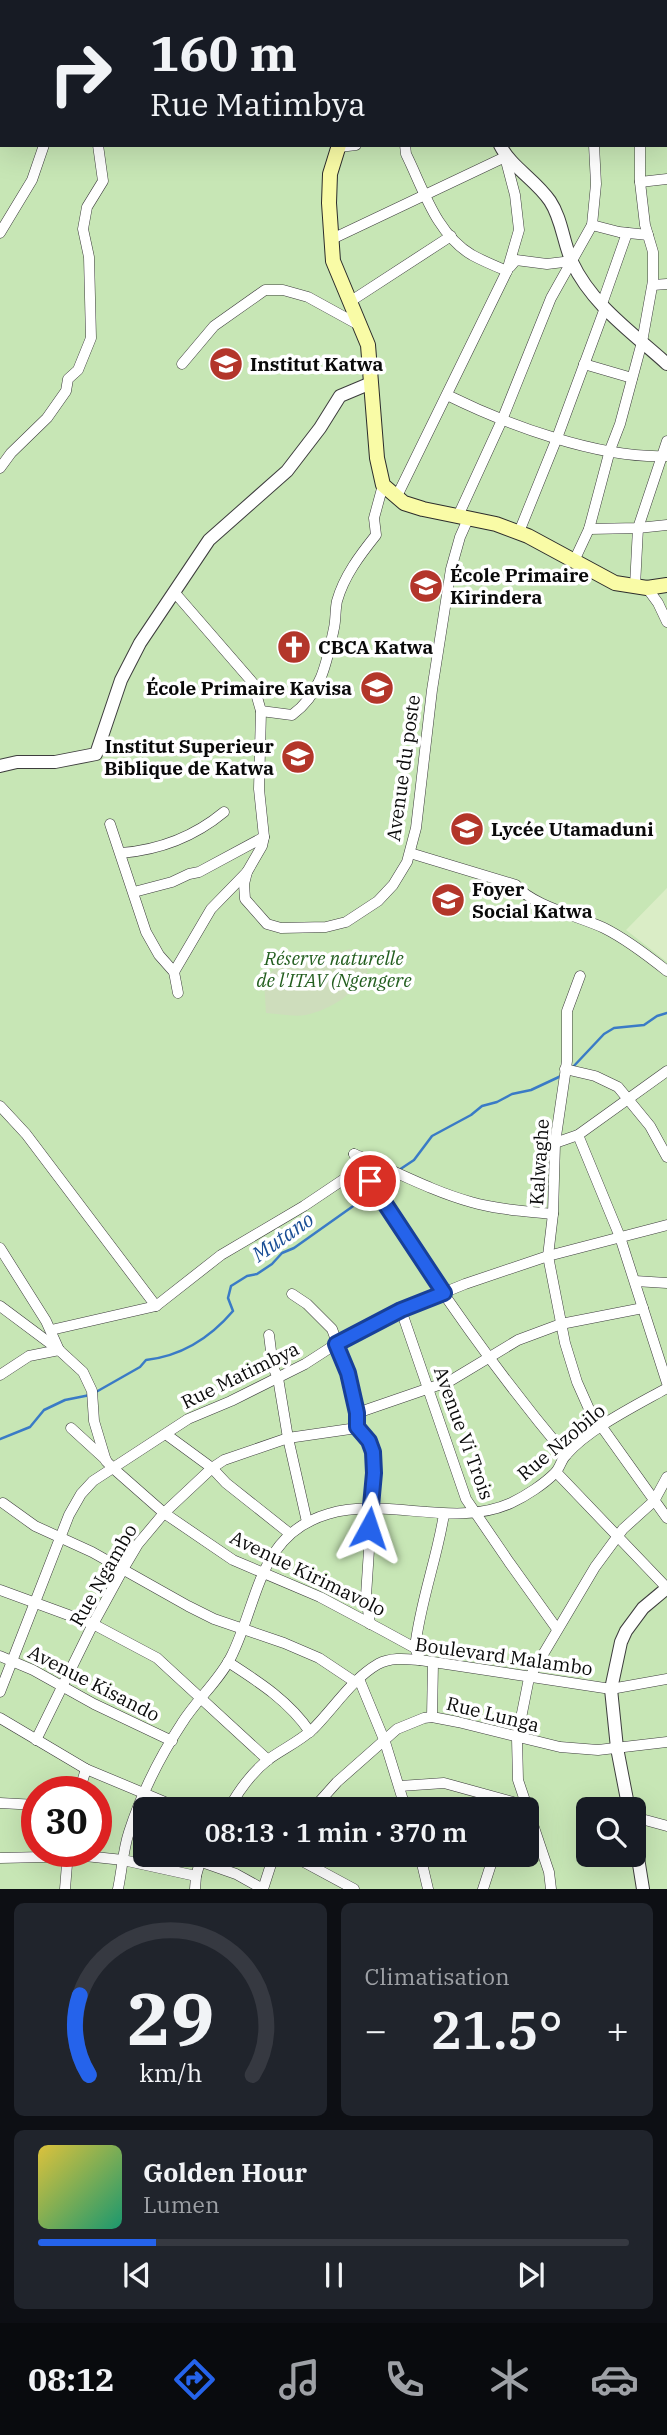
<!DOCTYPE html>
<html lang="fr">
<meta charset="utf-8">
<style>
:root{--surface:#171b24;--page:#20242c;--text:#f1f3f6;--muted:#9ea1a6;--line:#363941;--accent:#2563eb}
body{margin:0;font-family:"IBM Plex Serif",serif;background:var(--page);color:var(--text);height:100vh;display:flex;flex-direction:column;font-size:26px;white-space:nowrap}
*{box-sizing:border-box;margin:0}
p{font-size:23px;color:var(--muted)}
.icon{flex:none;width:38px;height:38px;fill:none;stroke:currentColor;stroke-width:2;stroke-linecap:round;stroke-linejoin:round}
.map{position:relative;height:1889px;overflow:hidden}
.drawer{display:flex;flex-direction:column;gap:14px;padding:14px;background:#0d0f14;flex:1}
.drawer>*{flex:none}
.hud{position:absolute;left:0px;top:0px;width:668px;height:147px;box-shadow:0 7px 28px #0002;background:#171b24;color:var(--text);overflow:hidden}
.fabs{position:absolute;left:576px;top:1797px;display:grid;gap:14px}
.fabs a{display:grid;place-items:center;width:70px;height:70px;border-radius:10px;background:var(--surface);box-shadow:0 7px 28px #0002;font-size:35px}
.speed{position:absolute;left:21px;top:1776px;display:flex;gap:14px;font-size:35px;font-weight:700;text-align:center}
.speed>*{display:grid;place-content:center;width:91px;height:91px;border-radius:50%;background:var(--surface);box-shadow:0 7px 28px #0002;line-height:1}
.speed .limit{border:10px solid #d22;background:#fff;color:#111}
.pin{position:absolute;display:grid;place-items:center;width:60px;height:60px;color:#fff;margin:-30px;border:4px solid #fff;border-radius:50%;box-shadow:0 2px 7px #0007}
.me{position:absolute;width:77px;margin:-38px;rotate:5deg;stroke-linejoin:round;filter:drop-shadow(0 0 5px #0008)}
.turn{display:flex;align-items:center;gap:24px;height:147px;padding:0 35px;font-size:32px}
.turn .icon{width:91px;height:91px;stroke-width:2.5}
.turn b{display:block;font-size:49px;line-height:60px}
.big{font-size:52px;font-weight:600;line-height:1.1}
.drawer .widget{flex:1;display:flex;flex-direction:column;justify-content:center;gap:10px;min-width:0;padding:0 24px;border-radius:10px;background:var(--page)}
.drawer .dial{align-items:center;gap:0}
.dial svg{height:182px;overflow:visible;fill:none;stroke:var(--line);stroke-width:7;stroke-linecap:round;text-anchor:middle}
.dial text{fill:var(--text);stroke:none}
.song{display:flex;align-items:center;gap:21px}
.cover{width:84px;height:84px;border-radius:10px;background:linear-gradient(135deg,hsl(50 70% 55%),hsl(160 70% 35%))}
.played{height:7px;border-radius:4px;background:linear-gradient(90deg,var(--accent) 20%,var(--line) 20%)}
.keys{display:flex;justify-content:space-around;direction:ltr}
.heat{display:flex;justify-content:space-between;align-items:center;font-size:38px;direction:ltr}
.drawer .tiles{flex:1;display:grid;gap:14px;grid-template-columns:1fr 1fr}
.widget:last-child{grid-column:span 2}
.trip{position:absolute;left:133px;top:1797px;width:406px;height:70px;border-radius:10px;background:var(--surface);box-shadow:0 7px 28px #0002;font-weight:600;line-height:70px;text-align:center}
.tab-bar{display:flex;height:112px;justify-content:space-around;align-items:center;background:#090b0e;color:var(--muted)}
.tab-bar .icon{width:49px;height:49px}
.tab-bar .current{color:var(--accent)}
.tab-bar b{font-size:32px;color:var(--text)}
.map>svg:first-child{display:block}
.green{fill:#c7e6b5;fill-rule:evenodd}
.cemetery{fill:#ceddbc}
.pitch{fill:#daedc6}
.lines{fill:none;stroke-linecap:round;stroke-linejoin:round}
.stream{stroke:#3a7bc6;stroke-width:2.5}
.minor-casing{stroke:#3d3d3d;stroke-width:11}
.tertiary-casing{stroke:#3d3d3d;stroke-width:14}
.secondary-casing{stroke:#2c2c2c;stroke-width:16}
.minor{stroke:#fff;stroke-width:10}
.tertiary{stroke:#fff;stroke-width:12}
.secondary{stroke:#f9fba6;stroke-width:14}
.route-casing{stroke:#184099;stroke-width:18}
.route{stroke:#2563eb;stroke-width:12}
.labels{text-anchor:middle;stroke-width:7;stroke-linejoin:round;paint-order:stroke}
.poi-label{font-size:19px;font-weight:bold;fill:#0a0a0a;stroke:#fff;text-anchor:start}
.street-label{font-size:19px;fill:#0a0a0a;stroke:#fff}
.park-label{font-size:19px;font-style:italic;fill:#235e1f;stroke:#fff}
.water-label{font-size:21px;font-style:italic;fill:#1a4e95;stroke:#fff}
</style>
<div class="map">
<svg width="667" height="1889" viewBox="0 0 667 1889">
<rect width="100%" height="100%" fill="#fefde8"/>
<path class="green" d="M0,0H667V1889H0ZM2,2H667V145H2ZM37,1792H96V1852H37ZM145,1810H527V1855H145ZM588,1810H634V1855H588Z"/>
<path class="cemetery" d="M350,949L368,971C354,994 332,1009 306,1015C294,1017 279,1014 266,1013L264,980C281,959 289,967 311,961C324,958 336,952 350,949Z"/>
<polygon class="pitch" points="667,888 667,962 626,930"/>
<g class="lines">
<g class="stream">
<polyline points="572,1068 604,1034 614,1028 644,1025 657,1016 667,1013"/>
<polyline points="399,1170 414,1160 432,1136 471,1115 482,1106 497,1102 512,1094 531,1090 561,1076"/>
<polyline points="378,1189 393,1174"/>
<path d="M96,1392L140,1367L146,1360C181,1356 210,1338 233,1311L228,1298L231,1286L247,1276L257,1274L272,1264L282,1253L294,1248L373,1192"/>
<polyline points="0,1439 30,1427 44,1410 65,1400 90,1395"/>
</g>
<g class="minor-casing">
<g id="minor">
<polyline points="277,0 277,2"/>
<polyline points="555,0 555,2"/>
<polyline points="620,0 620,2"/>
<polyline points="18,2 20,0"/>
<polyline points="185,2 186,0"/>
<polyline points="337,2 337,0"/>
<polyline points="0,23 2,20"/>
<path d="M405,145L406,154C423,188 436,234 472,255C483,261 495,266 507,271"/>
<polyline points="339,147 356,145"/>
<polyline points="640,182 667,179"/>
<polyline points="592,225 619,232 648,235"/>
<polyline points="0,233 32,180 44,145"/>
<polyline points="332,239 505,157 515,195 519,230 507,271 397,496"/>
<polyline points="510,267 516,260 547,264 572,261"/>
<polyline points="653,285 667,284"/>
<polyline points="351,301 451,236"/>
<polyline points="602,304 627,233"/>
<polyline points="182,364 214,326 265,290 283,290 308,297 359,325"/>
<polyline points="584,364 632,378"/>
<path d="M447,395C508,425 599,459 667,456"/>
<polyline points="0,468 11,453 47,418 66,391 68,379 78,370 91,338 89,257 83,229 87,207 103,181 98,145"/>
<polyline points="458,516 502,420 551,298 592,225 596,184 594,145"/>
<polyline points="589,529 638,528 667,525"/>
<polyline points="519,532 557,438 605,308"/>
<polyline points="574,561 589,529 610,450 620,424 642,342 653,281 653,252 645,225 640,182 640,145"/>
<polyline points="635,586 638,528 667,441"/>
<polyline points="647,588 658,603 667,622"/>
<polyline points="175,593 253,683 261,711 259,789 264,837 262,846 247,872 244,884 245,899 267,924 281,928 326,927 346,922 378,901 393,885 407,862 416,828 432,690 451,569 460,537 468,519"/>
<path d="M261,711L292,715C321,694 327,662 334,628C336,619 335,610 337,601C344,576 360,555 376,535L374,518L383,485"/>
<polyline points="110,824 146,932 159,955 174,972 178,993"/>
<path d="M121,853C159,850 195,836 224,812"/>
<path d="M410,853L516,885C530,905 581,917 604,928C626,939 647,955 667,971"/>
<polyline points="134,892 172,882 189,874 199,872 264,837"/>
<polyline points="174,972 211,909 247,872"/>
<polyline points="580,976 567,1011 567,1061 555,1143 553,1214 548,1256 565,1343 577,1382 589,1409 667,1518"/>
<polyline points="565,1069 595,1076 618,1087 650,1126 667,1157"/>
<polyline points="0,1106 26,1134 156,1306"/>
<polyline points="578,1135 620,1237 667,1383"/>
<polyline points="555,1143 578,1135 667,1071"/>
<path d="M354,1154C417,1259 487,1361 566,1455"/>
<path d="M354,1154C393,1170 431,1191 471,1202C498,1210 526,1211 553,1214"/>
<polyline points="0,1248 46,1321 59,1350 83,1372 92,1391 94,1421 106,1461 114,1469 164,1513 233,1560 320,1597 382,1630 415,1648 420,1660"/>
<polyline points="635,1281 667,1283"/>
<polyline points="292,1294 307,1304 332,1329 348,1373 357,1413 357,1428 369,1441 373,1452 374,1473 366,1596 370,1624"/>
<polyline points="0,1306 59,1350"/>
<polyline points="401,1310 466,1499 509,1562 557,1629"/>
<polyline points="51,1330 156,1306 221,1255 304,1206 362,1167"/>
<polyline points="269,1335 273,1367 278,1378 288,1438 307,1522"/>
<polyline points="0,1375 29,1356 59,1350"/>
<polyline points="357,1413 450,1381 518,1340 561,1324 643,1308"/>
<polyline points="71,1428 106,1460"/>
<polyline points="167,1435 212,1468 226,1483 289,1533"/>
<polyline points="556,1472 667,1588"/>
<polyline points="3,1503 35,1526 92,1552 188,1606 214,1619 284,1643 319,1658 355,1682"/>
<polyline points="0,1590 93,1624 157,1658 268,1760"/>
<path d="M415,1648C420,1602 437,1559 444,1514"/>
<polyline points="0,1656 33,1670 94,1704 172,1741"/>
<path d="M228,1662C259,1682 289,1701 310,1732"/>
<polyline points="359,1679 385,1742 406,1810"/>
<polyline points="0,1692 69,1515 81,1494 93,1481 188,1419 231,1401 305,1364 336,1344 401,1310 465,1284 548,1256 667,1225"/>
<polyline points="432,1717 433,1663"/>
<polyline points="0,1718 86,1769 184,1810"/>
<polyline points="36,1740 93,1624 122,1571 138,1544 164,1513 212,1468 224,1460 288,1438 357,1428"/>
<polyline points="400,1786 444,1783 513,1802"/>
<polyline points="79,1792 86,1769"/>
<polyline points="0,1803 37,1805"/>
<path d="M228,1810C238,1792 252,1772 269,1759C283,1749 300,1741 313,1729C334,1708 352,1679 378,1664C392,1657 406,1659 420,1660L611,1689L667,1679"/>
<polyline points="312,1810 337,1782 397,1729 424,1718 432,1717 458,1722 560,1747 598,1750 667,1742"/>
<polyline points="634,1817 667,1826"/>
<polyline points="291,1855 354,1889"/>
<polyline points="420,1855 428,1889"/>
<polyline points="0,1858 85,1856 123,1860 196,1876"/>
<polyline points="199,1861 236,1874 263,1889"/>
<polyline points="65,1889 68,1852"/>
<path d="M118,1889C122,1870 123,1850 129,1832C141,1795 161,1755 182,1723C197,1699 220,1680 232,1655C259,1599 259,1534 328,1514C388,1496 453,1529 511,1503C526,1496 544,1484 555,1473C560,1468 561,1460 566,1455C588,1429 637,1405 667,1388"/>
<polyline points="195,1889 196,1876 202,1855"/>
<polyline points="263,1889 274,1855"/>
<polyline points="483,1889 494,1855"/>
<polyline points="551,1889 549,1872 518,1780 517,1738 529,1678 595,1567 623,1529 654,1501 667,1477"/>
</g>
</g>
<g class="tertiary-casing">
<g id="tertiary">
<polyline points="486,0 487,2"/>
<path d="M500,145C511,167 536,180 550,201C562,219 563,242 572,262C592,305 633,333 667,364"/>
<polyline points="0,766 17,762 55,762 96,754 121,680 140,643 209,540 287,471 320,428 340,396 371,383"/>
<polyline points="629,1810 617,1748 611,1689 621,1642 626,1631 643,1608 667,1588"/>
<polyline points="634,1833 643,1889"/>
</g>
</g>
<g class="secondary-casing">
<g id="secondary">
<polyline points="371,0 371,2"/>
<polyline points="339,145 330,174 329,203 333,261 368,345 377,458 383,485 404,503 423,509 496,524 528,536 615,583 647,588 667,585"/>
</g>
</g>
<use href="#minor" class="minor"/>
<use href="#tertiary" class="tertiary"/>
<use href="#secondary" class="secondary"/>
</g>
<g class="lines">
<g class="route-casing">
<polyline id="route" points="369,1528 374,1473 373,1452 369,1441 357,1427 357,1413 348,1373 336,1344 401,1310 444,1293 370,1181"/>
</g>
<use href="#route" class="route"/>
</g>
<defs>
<g id="school-disc" transform="scale(1.75)"><circle r="9.5" fill="#b3362a" stroke="#fff"/><path d="M0-5L7-2L0 1L-7-2ZM-4 1L0 2.5L4 1V4Q0 6-4 4Z" fill="#fff"/></g>
<g id="church-disc" transform="scale(1.75)"><circle r="9.5" fill="#b3362a" stroke="#fff"/><path d="M-1.2-6h2.4v3.5h3.3v2.4h-3.3V6h-2.4V-.1h-3.3v-2.4h3.3Z" fill="#fff"/></g>
</defs>
<g fill-rule="evenodd">
<use href="#school-disc" x="226" y="364"/>
<use href="#school-disc" x="426" y="586"/>
<use href="#church-disc" x="294" y="647"/>
<use href="#school-disc" x="377" y="688"/>
<use href="#school-disc" x="298" y="757"/>
<use href="#school-disc" x="467" y="829"/>
<use href="#school-disc" x="448" y="900"/>
</g>
<g class="labels">
<g class="poi-label">
<text x="250" y="371">Institut Katwa</text>
<text x="450" y="582">École Primaire<tspan x="450" dy="22">Kirindera</tspan></text>
<text x="318" y="654">CBCA Katwa</text>
<text x="352" y="695" text-anchor="end">École Primaire Kavisa</text>
<text x="274" y="753" text-anchor="end">Institut Superieur<tspan x="274" dy="22">Biblique de Katwa</tspan></text>
<text x="491" y="836">Lycée Utamaduni</text>
<text x="472" y="896">Foyer<tspan x="472" dy="22">Social Katwa</tspan></text>
</g>
<g class="street-label">
<text transform="translate(403 768) rotate(-82)" y="7">Avenue du poste</text>
<text transform="translate(539 1162) rotate(-86)" y="7">Kalwaghe</text>
<text transform="translate(240 1375) rotate(-26)" y="7">Rue Matimbya</text>
<text transform="translate(464 1433) rotate(70)" y="7">Avenue Vi Trois</text>
<text transform="translate(561 1442) rotate(-40)" y="7">Rue Nzobilo</text>
<text transform="translate(308 1573) rotate(26)" y="7">Avenue Kirimavolo</text>
<text transform="translate(103 1575) rotate(-60)" y="7">Rue Ngambo</text>
<text transform="translate(504 1656) rotate(8)" y="7">Boulevard Malambo</text>
<text transform="translate(94 1683) rotate(27)" y="7">Avenue Kisando</text>
<text transform="translate(493 1714) rotate(14)" y="7">Rue Lunga</text>
</g>
<g class="park-label">
<text x="334" y="965">Réserve naturelle<tspan x="334" dy="22">de l'ITAV (Ngengere</tspan></text>
</g>
<g class="water-label">
<text transform="translate(283 1237) rotate(-35)" y="7">Mutano</text>
</g>
</g>
</svg>
<div class="fabs">
<a><svg class="icon" aria-label="search" viewBox="0 0 24 24"><circle cx="10" cy="10" r="6"/><path d="M15 15l6 6"/></svg></a>
</div>
<div class="speed"><div class="limit">30</div></div>
<div class="pin" style="left:370px;top:1181px;background:#d93025"><svg class="icon" aria-label="arrive" viewBox="0 0 24 24"><path d="M6 21V4h12l-3 4 3 4H6"/></svg></div>
<svg class="me" style="left:369px;top:1528px" viewBox="-20 -20 40 40"><path d="M0-17L14 15 0 8-14 15z" fill="#2563eb" stroke="#fff" stroke-width="4"/></svg>
<div class="trip">08:13 · 1 min · 370 m</div>
<div class="hud">
<div class="turn"><svg class="icon" aria-label="right" viewBox="0 0 24 24"><path d="M7 20v-9h11M14 6l5 5-5 5"/></svg><div><b>160 m</b>Rue Matimbya</div></div>
</div>
</div>
<section class="drawer">
<div class="tiles">
<div class="widget dial"><svg viewBox="0 0 100 80">
<path d="M14 69A42 42 0 1 1 86 69"/>
<path d="M14 69A42 42 0 0 1 10 34" stroke="#2563eb"/>
<text x="50" y="56" font-size="32" font-weight="700">29</text>
<text x="50" y="72" font-size="11">km/h</text>
</svg></div>
<div class="widget"><p>Climatisation</p>
<div class="heat"><a>−</a><b class="big">21.5°</b><a>+</a></div>
</div>
<div class="widget">
<div class="song"><i class="cover"></i><div><b>Golden Hour</b><p>Lumen</p></div></div>
<div class="played"></div>
<div class="keys"><svg class="icon" aria-label="previous" viewBox="0 0 24 24"><path d="M18 5L8 12l10 7zM5 5v14"/></svg><svg class="icon" aria-label="pause" viewBox="0 0 24 24"><path d="M8 5v14M16 5v14"/></svg><svg class="icon" aria-label="next" viewBox="0 0 24 24"><path d="M6 5l10 7-10 7zM19 5v14"/></svg></div>
</div>
</div>
</section>
<nav class="tab-bar">
<b>08:12</b>
<svg class="icon current" aria-label="directions" viewBox="0 0 24 24"><path d="M12 3l9 9-9 9-9-9zM9 14v-3h6M13 9l2 2-2 2"/></svg>
<svg class="icon" aria-label="music" viewBox="0 0 24 24"><path d="M9 18V5l10-2v13"/><circle cx="6" cy="18" r="3"/><circle cx="16" cy="16" r="3"/></svg>
<svg class="icon" aria-label="phone" viewBox="0 0 24 24"><path d="M5 4h4l2 5-3 2q2 4 5 5l2-3 5 2v4C11 20 4 13 5 4z"/></svg>
<svg class="icon" aria-label="climate" viewBox="0 0 24 24"><path d="M12 3v18M4 7l16 10M4 17L20 7"/></svg>
<svg class="icon" aria-label="car" viewBox="0 0 24 24"><path d="M5 17H2v-5l4-1 3-4h7l3 4 3 1v5h-3M9 17h6M6 11h13"/><circle cx="7" cy="17" r="2"/><circle cx="17" cy="17" r="2"/></svg>
</nav>
